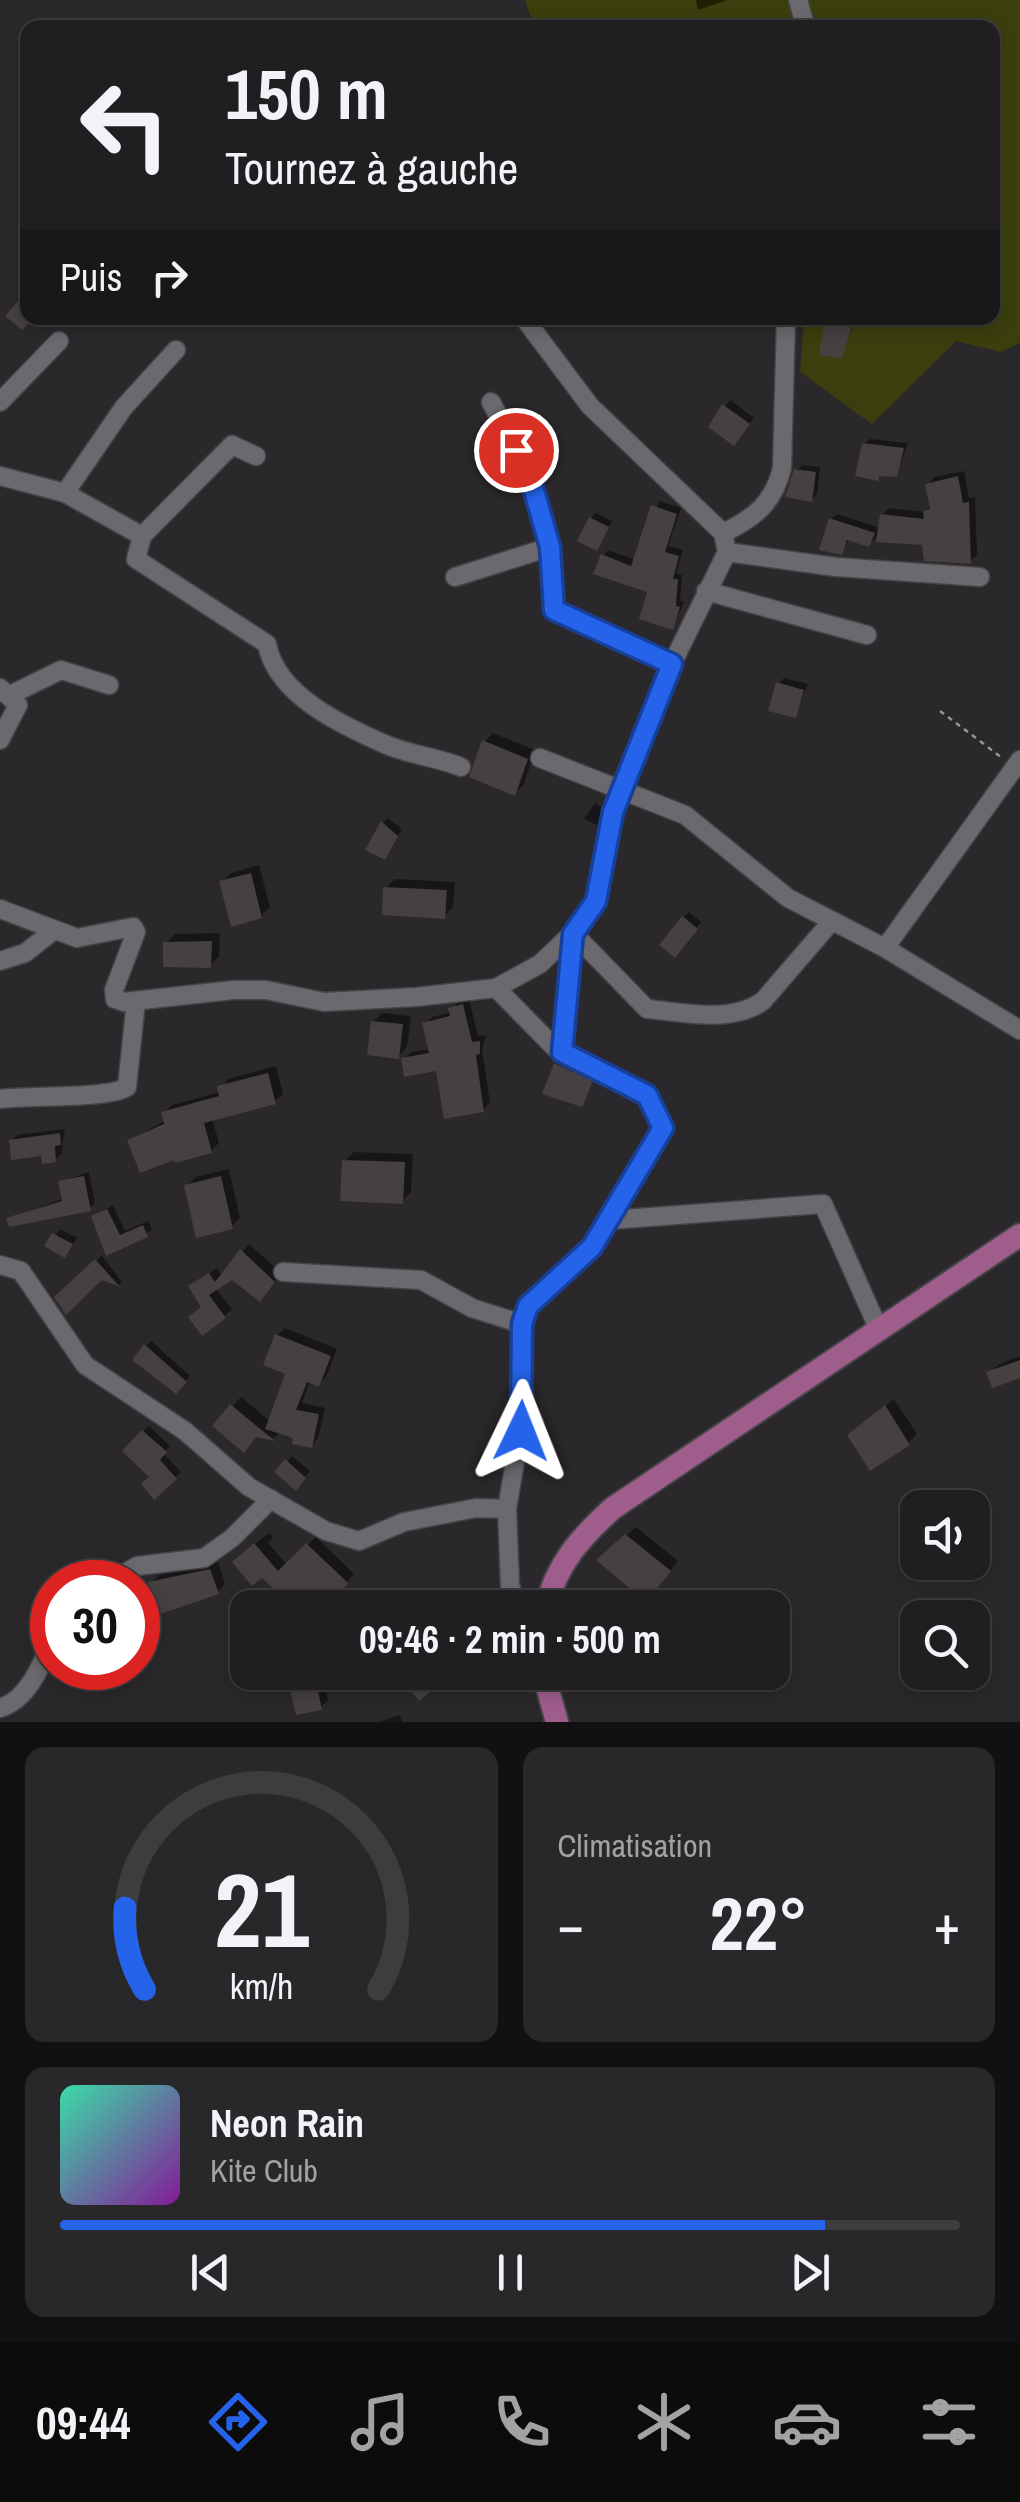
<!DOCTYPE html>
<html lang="fr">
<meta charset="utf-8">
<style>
:root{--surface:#201e20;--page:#282729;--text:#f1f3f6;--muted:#a2a2a5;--line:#3d3c3e;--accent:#2563eb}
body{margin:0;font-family:"Archivo Narrow",sans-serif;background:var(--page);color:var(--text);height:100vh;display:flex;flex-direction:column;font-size:38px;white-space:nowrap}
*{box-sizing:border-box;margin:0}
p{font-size:32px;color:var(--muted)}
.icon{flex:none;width:55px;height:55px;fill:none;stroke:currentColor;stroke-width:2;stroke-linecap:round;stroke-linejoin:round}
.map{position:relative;height:1722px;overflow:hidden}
.sheet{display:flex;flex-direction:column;gap:25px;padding:25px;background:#121012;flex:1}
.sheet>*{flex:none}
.guide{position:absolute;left:20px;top:20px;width:980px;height:305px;border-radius:20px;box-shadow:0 5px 15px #0003,0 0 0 2px var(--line);background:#201e20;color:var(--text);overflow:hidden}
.buttons{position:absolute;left:900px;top:1490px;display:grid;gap:20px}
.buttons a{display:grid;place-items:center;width:90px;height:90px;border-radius:20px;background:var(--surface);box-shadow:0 5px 15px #0003,0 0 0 2px var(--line);font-size:50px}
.speed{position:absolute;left:30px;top:1560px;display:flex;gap:20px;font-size:50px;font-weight:700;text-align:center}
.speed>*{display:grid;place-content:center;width:130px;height:130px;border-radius:50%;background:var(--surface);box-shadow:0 5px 15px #0003,0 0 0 2px var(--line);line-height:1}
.speed .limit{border:15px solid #d22;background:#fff;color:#111}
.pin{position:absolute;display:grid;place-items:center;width:85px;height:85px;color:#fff;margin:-42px;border:5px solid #fff;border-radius:50%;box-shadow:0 2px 10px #0007}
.me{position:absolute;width:110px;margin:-55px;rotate:2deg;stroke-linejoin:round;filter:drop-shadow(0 0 8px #0008)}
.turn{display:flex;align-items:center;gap:35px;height:210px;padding:0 40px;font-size:45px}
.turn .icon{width:130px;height:130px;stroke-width:2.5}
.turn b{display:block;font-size:70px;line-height:85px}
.then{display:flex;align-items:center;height:95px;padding:0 40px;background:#0003;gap:20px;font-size:38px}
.big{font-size:75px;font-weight:700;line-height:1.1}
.sheet .tile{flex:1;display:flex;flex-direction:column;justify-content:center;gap:15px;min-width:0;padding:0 35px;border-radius:20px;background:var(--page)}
.sheet .dial{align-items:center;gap:0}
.dial svg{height:260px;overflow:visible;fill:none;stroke:var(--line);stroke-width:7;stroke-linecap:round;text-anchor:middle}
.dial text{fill:var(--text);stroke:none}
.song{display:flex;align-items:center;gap:30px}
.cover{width:120px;height:120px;border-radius:15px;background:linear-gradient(135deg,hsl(160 70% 55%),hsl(290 70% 35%))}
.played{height:10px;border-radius:5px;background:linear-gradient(90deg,var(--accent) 85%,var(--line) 85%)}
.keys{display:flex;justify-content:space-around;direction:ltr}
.heat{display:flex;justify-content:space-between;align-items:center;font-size:55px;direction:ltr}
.sheet .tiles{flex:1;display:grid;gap:25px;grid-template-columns:1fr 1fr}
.tile:last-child{grid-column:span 2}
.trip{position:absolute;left:230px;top:1590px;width:560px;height:100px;border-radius:20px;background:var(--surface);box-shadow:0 5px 15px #0003,0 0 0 2px var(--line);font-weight:700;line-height:100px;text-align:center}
.tab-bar{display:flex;height:160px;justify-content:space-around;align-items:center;background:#0d0c0d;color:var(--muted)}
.tab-bar .icon{width:70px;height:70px}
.tab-bar .on{color:var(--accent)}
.tab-bar b{font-size:45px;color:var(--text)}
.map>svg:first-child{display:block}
.green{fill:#3b3f0e}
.shadow{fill:#0007}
.building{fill:#464140}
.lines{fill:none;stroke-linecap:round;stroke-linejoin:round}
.minor-casing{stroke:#444346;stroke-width:21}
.major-casing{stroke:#444346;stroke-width:26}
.path{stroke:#969597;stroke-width:2.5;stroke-dasharray:5 5;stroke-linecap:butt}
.minor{stroke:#6b696d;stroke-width:18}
.major{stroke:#9f5d8c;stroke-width:22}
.route-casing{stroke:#184099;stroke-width:25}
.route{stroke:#2563eb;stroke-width:18}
</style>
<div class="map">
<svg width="1020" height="1722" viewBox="0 0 1020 1722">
<rect width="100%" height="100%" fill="#2a282b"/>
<polygon class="green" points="525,0 1020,0 1020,343 1001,352 956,341 872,424 800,372 804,318 992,318 992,28 534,27"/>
<g class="shadow">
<polygon points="696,0 727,0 698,10"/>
<polygon points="832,321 855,321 841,356 827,326"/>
<polygon points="730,400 754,418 739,437 712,426"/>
<polygon points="870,439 908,443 896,475 882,473 878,478 864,444"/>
<polygon points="802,465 820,467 817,494 812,499 797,471"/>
<polygon points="964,471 969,498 975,497 977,555 970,561 924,542 880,533 869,544 850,538 841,552 831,519 837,514 880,528 882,515 889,508 925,512 932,505 928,484 935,477"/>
<polygon points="659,501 681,508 668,546 683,550 676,574 682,575 680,601 684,602 673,627 651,590 603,556 608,550 636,560"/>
<polygon points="596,513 612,521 597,548 591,518"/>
<polygon points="784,678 808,684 795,715 779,684"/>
<polygon points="493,733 535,750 524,784 515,793 484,742"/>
<polygon points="595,803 604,808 597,825 584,819"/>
<polygon points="388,818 402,829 384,857 383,823"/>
<polygon points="259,865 270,907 261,916 222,882 231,873"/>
<polygon points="395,879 455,882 453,907 444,916 386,888"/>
<polygon points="689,912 701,922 680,949 683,918"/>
<polygon points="220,933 219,956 210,965 166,943 175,934"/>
<polygon points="469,999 478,1036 486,1035 482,1049 490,1103 483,1110 438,1068 404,1059 411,1052 431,1049 425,1024 432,1017 452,1012 458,1001"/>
<polygon points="382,1013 411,1016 407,1047 399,1056 373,1022"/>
<polygon points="561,1059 596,1075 582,1104 556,1064"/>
<polygon points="276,1066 283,1094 274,1102 212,1118 219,1143 211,1151 130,1140 166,1120 164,1113 172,1105 220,1092 228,1079"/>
<polygon points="65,1129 61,1154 55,1160 11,1141 17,1135"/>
<polygon points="354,1152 413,1154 411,1192 402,1201 345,1161"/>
<polygon points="229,1169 240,1218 231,1227 187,1185 196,1177"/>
<polygon points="89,1172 95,1203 90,1208 9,1219 64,1198 61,1182"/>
<polygon points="113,1205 125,1231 148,1221 152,1230 108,1252 94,1217"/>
<polygon points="60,1229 77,1238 65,1255 48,1246"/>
<polygon points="249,1244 281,1273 267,1291 233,1277 215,1288 232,1309 224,1316 203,1307 191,1287 217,1268 222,1276"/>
<polygon points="102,1256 122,1282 118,1286 102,1277 57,1297"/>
<polygon points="285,1328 337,1349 326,1377 318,1384 310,1381 302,1403 325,1408 318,1438 311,1446 281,1431 274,1438 215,1426 241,1397 271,1422 289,1372 277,1336"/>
<polygon points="151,1341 190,1376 176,1391 146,1346"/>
<polygon points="1020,1356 1020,1375 989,1373 998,1365"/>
<polygon points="894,1399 917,1434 908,1443 859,1427"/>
<polygon points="149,1426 170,1446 163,1453 181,1472 154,1496 152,1477 125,1451"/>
<polygon points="292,1456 310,1471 296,1487 278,1472"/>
<polygon points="636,1527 678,1561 655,1590 600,1560"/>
<polygon points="269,1533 273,1537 268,1543 287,1565 316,1537 354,1574 324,1608 247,1561 243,1554"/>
<polygon points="218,1562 225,1584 217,1592 151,1583 159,1575"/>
<polygon points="271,1672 322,1672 328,1700 321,1707 290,1676"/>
<polygon points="398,1672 448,1672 439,1681"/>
<polygon points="400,1715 402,1722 379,1722"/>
</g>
<g class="building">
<polygon points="28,290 28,324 22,330 5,316"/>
<polygon points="824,325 852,325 842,359 819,355"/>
<polygon points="722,404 750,424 734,446 708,427"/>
<polygon points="862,443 904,448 897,477 879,476 879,481 855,476"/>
<polygon points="794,469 816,472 812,502 785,497"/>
<polygon points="958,476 963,503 969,502 971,564 924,561 922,545 876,542 880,514 924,519 923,511 930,509 925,484"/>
<polygon points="651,505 677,514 665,552 679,556 673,579 678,579 676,606 680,607 673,630 639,619 647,592 593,574 601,554 631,566"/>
<polygon points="589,517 609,527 597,551 577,541"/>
<polygon points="829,518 875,533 869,547 847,540 842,555 819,550"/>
<polygon points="776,682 804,690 796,718 768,711"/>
<polygon points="482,740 528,759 515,796 469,777"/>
<polygon points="381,821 398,836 385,860 365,850"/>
<polygon points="251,873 262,918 231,927 219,881"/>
<polygon points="383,887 447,890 445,919 382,915"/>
<polygon points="682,916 698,929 675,958 659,945"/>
<polygon points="212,941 211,968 163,967 163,942"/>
<polygon points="463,1004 472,1042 480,1041 480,1054 476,1055 484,1112 444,1119 436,1071 404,1077 401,1058 429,1053 422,1023 450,1016 448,1008"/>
<polygon points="371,1021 403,1024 399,1059 367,1055"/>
<polygon points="554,1063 593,1081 582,1107 542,1094"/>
<polygon points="268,1073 276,1104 204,1123 212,1153 175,1163 174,1160 140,1173 127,1140 164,1124 161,1112 219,1096 217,1086"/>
<polygon points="60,1133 61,1145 55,1146 56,1162 42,1164 41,1156 11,1160 9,1140"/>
<polygon points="342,1160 405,1162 403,1204 340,1201"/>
<polygon points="84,1176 91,1211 9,1227 6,1218 62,1201 58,1181"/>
<polygon points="221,1176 233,1229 196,1238 184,1185"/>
<polygon points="107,1209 120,1235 143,1225 148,1237 106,1256 91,1216"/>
<polygon points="52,1233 73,1244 65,1258 44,1246"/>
<polygon points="240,1249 275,1282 260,1302 232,1280 209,1295 226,1318 202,1336 188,1317 201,1307 188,1286 209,1273 215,1282"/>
<polygon points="95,1259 120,1287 102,1280 66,1315 54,1297"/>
<polygon points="275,1334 331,1356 319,1387 307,1382 296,1410 319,1414 312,1448 292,1444 293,1438 265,1429 285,1374 263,1365"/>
<polygon points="144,1344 187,1382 176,1394 132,1360"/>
<polygon points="1020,1360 1020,1378 992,1388 986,1372"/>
<polygon points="230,1404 275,1441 256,1437 244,1453 212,1426"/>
<polygon points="885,1405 910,1445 870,1471 847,1435"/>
<polygon points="142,1430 167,1452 160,1460 177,1479 154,1500 141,1484 149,1477 122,1451"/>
<polygon points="285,1459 306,1478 296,1491 274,1472"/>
<polygon points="625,1534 671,1571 646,1602 596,1560"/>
<polygon points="254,1543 278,1571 306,1543 348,1583 326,1608 295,1608 262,1578 252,1586 232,1562"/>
<polygon points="210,1569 219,1594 157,1615 148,1582"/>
<polygon points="267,1672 314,1672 322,1710 296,1715 288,1680 278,1687"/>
<polygon points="395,1672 433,1672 441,1683 419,1701"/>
</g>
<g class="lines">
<g class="minor-casing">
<g id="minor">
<polyline points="798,0 806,28"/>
<polyline points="524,318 590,406 723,533 727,552"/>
<polyline points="0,402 59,341"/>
<path d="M256,456L232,445L142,536L136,559L267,644C276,695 343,726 387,745C410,755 437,757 461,767"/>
<polyline points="0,476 65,493 142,536"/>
<polyline points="65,493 124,407 176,350"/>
<path d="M723,533C755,518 774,502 782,468L786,318"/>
<polyline points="455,577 550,547"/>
<polyline points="706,591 867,635"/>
<polyline points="672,664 727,552 836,567 980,577"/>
<polyline points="0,688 18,705 0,740"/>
<polyline points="10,695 61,670 109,685"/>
<polyline points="540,758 685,815 788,898 885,948 1020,1030"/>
<polyline points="0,909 77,938 133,927 136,932 114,990 115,999 124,1002 233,990 266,990 324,1002 416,997 496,988 540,964 583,923 596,901 613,811 672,664 554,610 550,547 529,473 491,402"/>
<path d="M573,933L647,1009C683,1012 731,1024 763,1001L831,922"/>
<polyline points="885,948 1020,760"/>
<polyline points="0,961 25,953 53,931"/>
<polyline points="496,988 554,1047 647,1095 663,1128 592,1247 529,1305 522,1324 523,1414 507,1509 510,1585 517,1608"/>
<polyline points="562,1052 573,933"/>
<path d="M0,1099C28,1095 109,1099 127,1087L136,1001"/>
<polyline points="610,1220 823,1204 879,1330"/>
<polyline points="0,1265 21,1271 85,1365 185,1431 249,1487 326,1531 359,1541 404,1522 476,1508 507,1509"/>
<polyline points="283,1272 421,1280 472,1308 522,1324"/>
<polyline points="109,1582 137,1566 204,1558 232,1538 271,1499"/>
<path d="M0,1708C28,1700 42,1664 52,1640"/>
</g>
</g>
<g class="major-casing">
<g id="major">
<path d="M546,1608C556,1564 581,1537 613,1508L1020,1235"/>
<polyline points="543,1672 557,1722"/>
</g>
</g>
<polyline class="path" points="940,711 1001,757"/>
<use href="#minor" class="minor"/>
<use href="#major" class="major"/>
</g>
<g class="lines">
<g class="route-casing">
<polyline id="route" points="516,450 529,473 550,547 554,610 672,664 613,812 596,901 573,934 562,1052 647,1095 663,1128 592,1247 528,1306 522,1324 521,1431"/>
</g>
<use href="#route" class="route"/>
</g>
</svg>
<div class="buttons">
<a><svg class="icon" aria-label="sound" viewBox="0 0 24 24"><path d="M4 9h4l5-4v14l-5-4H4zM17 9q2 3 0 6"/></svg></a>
<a><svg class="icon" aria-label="search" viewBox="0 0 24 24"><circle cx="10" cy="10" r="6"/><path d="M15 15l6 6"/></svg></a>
</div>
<div class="speed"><div class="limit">30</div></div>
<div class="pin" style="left:516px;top:450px;background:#d93025"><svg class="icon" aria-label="arrive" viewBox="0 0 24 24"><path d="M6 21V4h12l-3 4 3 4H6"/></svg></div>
<svg class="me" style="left:521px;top:1431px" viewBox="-20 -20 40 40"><path d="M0-17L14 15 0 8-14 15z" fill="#2563eb" stroke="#fff" stroke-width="4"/></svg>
<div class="trip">09:46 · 2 min · 500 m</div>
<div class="guide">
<div class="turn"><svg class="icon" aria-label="left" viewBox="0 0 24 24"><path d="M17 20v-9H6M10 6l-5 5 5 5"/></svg><div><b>150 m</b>Tournez à gauche</div></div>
<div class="then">Puis<svg class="icon" aria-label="right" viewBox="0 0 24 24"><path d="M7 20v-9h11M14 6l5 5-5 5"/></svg></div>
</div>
</div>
<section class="sheet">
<div class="tiles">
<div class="tile dial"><svg viewBox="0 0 100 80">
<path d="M14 69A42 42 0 1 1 86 69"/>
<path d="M14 69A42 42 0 0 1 8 44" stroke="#2563eb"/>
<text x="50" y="56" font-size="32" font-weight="700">21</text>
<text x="50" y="72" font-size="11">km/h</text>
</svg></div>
<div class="tile"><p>Climatisation</p>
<div class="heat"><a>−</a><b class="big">22°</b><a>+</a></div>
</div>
<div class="tile">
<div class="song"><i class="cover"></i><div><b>Neon Rain</b><p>Kite Club</p></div></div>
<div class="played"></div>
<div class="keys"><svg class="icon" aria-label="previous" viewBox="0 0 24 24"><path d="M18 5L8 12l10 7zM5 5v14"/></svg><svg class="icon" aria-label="pause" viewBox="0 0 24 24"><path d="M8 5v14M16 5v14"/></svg><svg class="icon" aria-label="next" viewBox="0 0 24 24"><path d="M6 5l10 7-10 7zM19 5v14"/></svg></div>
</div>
</div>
</section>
<nav class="tab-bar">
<b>09:44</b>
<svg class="icon on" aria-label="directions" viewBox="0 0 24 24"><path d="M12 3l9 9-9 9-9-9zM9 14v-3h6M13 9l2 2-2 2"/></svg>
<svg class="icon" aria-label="music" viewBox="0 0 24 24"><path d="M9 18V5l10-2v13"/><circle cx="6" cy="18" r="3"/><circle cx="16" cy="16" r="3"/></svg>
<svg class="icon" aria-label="phone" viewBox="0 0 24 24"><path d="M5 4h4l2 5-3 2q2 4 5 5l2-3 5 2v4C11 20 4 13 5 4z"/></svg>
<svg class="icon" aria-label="climate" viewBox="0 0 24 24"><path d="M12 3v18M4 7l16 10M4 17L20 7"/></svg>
<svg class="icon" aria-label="car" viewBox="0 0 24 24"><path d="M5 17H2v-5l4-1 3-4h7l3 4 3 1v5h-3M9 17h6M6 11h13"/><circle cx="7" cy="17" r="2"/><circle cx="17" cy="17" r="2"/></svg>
<svg class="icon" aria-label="filters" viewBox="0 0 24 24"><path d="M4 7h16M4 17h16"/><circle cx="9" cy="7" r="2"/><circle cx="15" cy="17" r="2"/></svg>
</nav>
